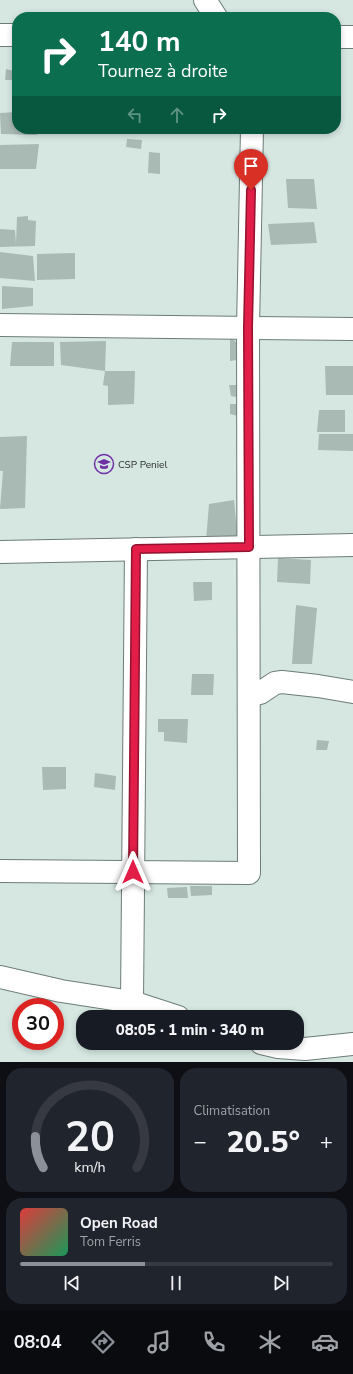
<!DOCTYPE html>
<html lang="fr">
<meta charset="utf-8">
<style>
:root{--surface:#171b24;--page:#20242c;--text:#f1f3f6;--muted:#9ea1a6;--line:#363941;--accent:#8c9099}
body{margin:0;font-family:"Nunito Sans",sans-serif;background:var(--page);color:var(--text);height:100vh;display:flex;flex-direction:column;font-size:15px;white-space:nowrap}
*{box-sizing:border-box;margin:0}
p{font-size:13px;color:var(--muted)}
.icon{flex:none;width:22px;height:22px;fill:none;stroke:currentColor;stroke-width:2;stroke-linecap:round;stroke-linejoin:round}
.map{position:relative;height:1062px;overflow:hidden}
.side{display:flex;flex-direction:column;gap:6px;padding:6px;background:#0d0f14;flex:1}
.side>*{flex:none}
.guide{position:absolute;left:12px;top:12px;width:329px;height:122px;border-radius:16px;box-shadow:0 2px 6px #0003;background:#0b6e4f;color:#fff;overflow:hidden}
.speed{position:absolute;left:12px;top:998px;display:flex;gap:8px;font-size:20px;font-weight:700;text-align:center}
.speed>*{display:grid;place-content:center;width:52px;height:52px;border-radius:50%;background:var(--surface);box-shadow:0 2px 6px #0003;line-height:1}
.speed .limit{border:6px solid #d22;background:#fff;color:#111}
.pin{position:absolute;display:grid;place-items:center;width:34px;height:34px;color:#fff;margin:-41px -17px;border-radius:50% 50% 50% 0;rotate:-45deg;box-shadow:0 0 4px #0007}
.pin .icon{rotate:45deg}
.me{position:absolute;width:44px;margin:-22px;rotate:0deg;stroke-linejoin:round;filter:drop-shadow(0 0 3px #0008)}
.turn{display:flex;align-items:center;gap:14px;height:84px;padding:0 20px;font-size:18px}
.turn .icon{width:52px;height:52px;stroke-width:2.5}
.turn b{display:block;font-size:28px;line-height:34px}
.lanes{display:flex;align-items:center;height:38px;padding:0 20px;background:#0003;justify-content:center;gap:20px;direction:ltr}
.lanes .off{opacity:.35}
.big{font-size:30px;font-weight:800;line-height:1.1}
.side .widget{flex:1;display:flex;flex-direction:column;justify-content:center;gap:6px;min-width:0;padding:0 14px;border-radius:16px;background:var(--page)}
.side .dial{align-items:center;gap:0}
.dial svg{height:104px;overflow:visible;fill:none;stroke:var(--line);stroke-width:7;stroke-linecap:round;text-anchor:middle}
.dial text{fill:var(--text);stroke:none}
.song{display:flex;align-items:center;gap:12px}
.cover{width:48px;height:48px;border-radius:6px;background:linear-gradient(135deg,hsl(0 70% 55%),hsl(150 70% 35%))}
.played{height:4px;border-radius:2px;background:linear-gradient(90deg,var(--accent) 40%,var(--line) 40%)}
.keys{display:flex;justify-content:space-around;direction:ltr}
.heat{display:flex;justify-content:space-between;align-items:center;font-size:22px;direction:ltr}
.side .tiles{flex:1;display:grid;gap:6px;grid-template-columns:1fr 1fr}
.widget:last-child{grid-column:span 2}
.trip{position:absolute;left:76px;top:1010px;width:228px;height:40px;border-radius:16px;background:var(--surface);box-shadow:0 2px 6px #0003;font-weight:800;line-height:40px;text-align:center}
.tabs{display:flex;height:64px;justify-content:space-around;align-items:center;background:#090b0e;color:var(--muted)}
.tabs .icon{width:28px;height:28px}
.tabs .active{color:var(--accent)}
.tabs b{font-size:18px;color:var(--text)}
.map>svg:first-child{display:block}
.building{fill:#a9b9b4}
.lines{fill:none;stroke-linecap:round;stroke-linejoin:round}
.minor-casing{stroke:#6d7c77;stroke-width:24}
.minor{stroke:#fff;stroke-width:22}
.route-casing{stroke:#92132f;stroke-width:10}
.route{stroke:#e11d48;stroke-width:7}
.labels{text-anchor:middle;stroke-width:4;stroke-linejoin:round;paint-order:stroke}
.poi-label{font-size:10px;fill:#272d2b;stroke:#d6e7e2;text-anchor:start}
</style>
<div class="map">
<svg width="353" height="1062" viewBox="0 0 353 1062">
<rect width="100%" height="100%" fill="#d6e7e2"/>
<g class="building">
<polygon points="17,62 17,80 5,80 6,69 14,71 15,63"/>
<polygon points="17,112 17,129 37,129 37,135 1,134 0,113"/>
<polygon points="127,139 142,140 141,149 126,147"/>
<polygon points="39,144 36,169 0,169 0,145"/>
<polygon points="149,152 160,153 160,174 148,173"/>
<polygon points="286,179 314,179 317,209 288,208"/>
<polygon points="28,216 28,220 36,221 35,246 0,247 0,229 15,230 16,244 17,217"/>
<polygon points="314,222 317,243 271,245 268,224"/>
<polygon points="0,252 33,256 35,281 0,278"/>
<polygon points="75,253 75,279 37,280 37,254"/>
<polygon points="2,286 33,288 33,306 2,309"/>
<polygon points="230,337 236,342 237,360 230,361"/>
<polygon points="106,341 105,371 61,365 60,342"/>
<polygon points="12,342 54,342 54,366 10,366"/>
<polygon points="325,366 353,366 353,395 326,395"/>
<polygon points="105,371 135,371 134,404 108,405 108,386 103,385"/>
<polygon points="229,385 237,385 237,397 231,396"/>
<polygon points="230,404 237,404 238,416 230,414"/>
<polygon points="319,410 345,410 345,432 317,432"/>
<polygon points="319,434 353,434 353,451 318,450"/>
<polygon points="27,436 25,508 0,509 3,471 0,471 0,437"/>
<polygon points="234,500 238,541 206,541 209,504"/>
<polygon points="278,558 311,560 310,584 277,582"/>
<polygon points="193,582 212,582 212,600 194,601"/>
<polygon points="296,605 317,608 312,664 292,664"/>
<polygon points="192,674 214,674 213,695 191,695"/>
<polygon points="158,719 188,719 187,743 164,741 164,732 158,732"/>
<polygon points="317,740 329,741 327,750 316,750"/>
<polygon points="42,767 66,767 66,789 43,790"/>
<polygon points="95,773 116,776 115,790 94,787"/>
<polygon points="190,886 212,886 212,895 191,896"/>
<polygon points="187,887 188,898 168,898 167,888"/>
</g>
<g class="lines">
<g class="minor-casing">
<g id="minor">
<polyline points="205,0 216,17"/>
<polyline points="0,35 17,35"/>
<polyline points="336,37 353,37"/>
<polyline points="0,325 353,329"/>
<polyline points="0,552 353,545"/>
<polyline points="249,696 260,693 275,683 282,682 318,686 353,692"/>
<polyline points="0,871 249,873 248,328 252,129"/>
<polyline points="0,977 61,991 132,1002 178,1017"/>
<polyline points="132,1002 136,549"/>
<polyline points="261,1043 278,1047 305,1049 353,1044"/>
</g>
</g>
<use href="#minor" class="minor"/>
</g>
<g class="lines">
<g class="route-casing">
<polyline id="route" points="133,872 136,549 249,547 248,328 251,190"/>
</g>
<use href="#route" class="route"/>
</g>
<defs>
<g id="school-ring" transform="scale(1)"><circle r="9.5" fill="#d6e7e2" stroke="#7030a5" stroke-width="1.5"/><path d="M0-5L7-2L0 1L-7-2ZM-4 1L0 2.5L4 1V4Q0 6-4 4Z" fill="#7030a5"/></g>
</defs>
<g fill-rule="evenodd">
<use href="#school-ring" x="104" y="464"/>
</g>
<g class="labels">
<g class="poi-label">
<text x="118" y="468">CSP Peniel</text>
</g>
</g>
</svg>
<div class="speed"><div class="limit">30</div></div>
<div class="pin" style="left:251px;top:190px;background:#d93025"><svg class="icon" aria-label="arrive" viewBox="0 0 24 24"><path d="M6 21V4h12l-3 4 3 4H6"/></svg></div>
<svg class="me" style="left:133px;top:872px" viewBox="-20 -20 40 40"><path d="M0-17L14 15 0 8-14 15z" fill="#e11d48" stroke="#fff" stroke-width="4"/></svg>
<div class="trip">08:05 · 1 min · 340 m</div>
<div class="guide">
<div class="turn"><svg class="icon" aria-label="right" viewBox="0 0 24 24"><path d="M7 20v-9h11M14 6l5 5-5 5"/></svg><div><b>140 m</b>Tournez à droite</div></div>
<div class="lanes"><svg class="icon off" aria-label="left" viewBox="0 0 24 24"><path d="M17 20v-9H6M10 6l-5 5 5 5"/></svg><svg class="icon off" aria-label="ahead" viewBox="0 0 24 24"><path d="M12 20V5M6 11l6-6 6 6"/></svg><svg class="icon" aria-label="right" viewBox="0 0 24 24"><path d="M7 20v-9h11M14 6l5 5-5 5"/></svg></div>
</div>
</div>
<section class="side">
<div class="tiles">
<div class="widget dial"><svg viewBox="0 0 100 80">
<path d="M14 69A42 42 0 1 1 86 69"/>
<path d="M14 69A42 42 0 0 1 8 45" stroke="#8c9099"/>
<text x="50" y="56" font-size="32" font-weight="700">20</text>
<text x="50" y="72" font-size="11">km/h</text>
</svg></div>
<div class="widget"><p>Climatisation</p>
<div class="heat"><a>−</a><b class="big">20.5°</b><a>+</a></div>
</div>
<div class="widget">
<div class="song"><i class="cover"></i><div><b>Open Road</b><p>Tom Ferris</p></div></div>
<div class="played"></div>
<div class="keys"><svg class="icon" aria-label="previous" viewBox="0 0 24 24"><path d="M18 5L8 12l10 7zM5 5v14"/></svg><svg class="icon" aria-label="pause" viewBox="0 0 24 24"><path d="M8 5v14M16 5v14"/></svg><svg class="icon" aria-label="next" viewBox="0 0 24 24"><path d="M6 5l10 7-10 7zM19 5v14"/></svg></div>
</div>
</div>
</section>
<nav class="tabs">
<b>08:04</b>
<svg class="icon active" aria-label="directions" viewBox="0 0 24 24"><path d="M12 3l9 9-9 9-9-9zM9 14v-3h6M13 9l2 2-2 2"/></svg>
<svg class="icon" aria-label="music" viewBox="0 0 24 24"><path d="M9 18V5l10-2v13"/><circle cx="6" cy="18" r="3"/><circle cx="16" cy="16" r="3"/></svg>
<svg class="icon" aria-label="phone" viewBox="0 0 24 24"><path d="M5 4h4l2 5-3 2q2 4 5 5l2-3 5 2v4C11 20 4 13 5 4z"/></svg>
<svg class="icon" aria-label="climate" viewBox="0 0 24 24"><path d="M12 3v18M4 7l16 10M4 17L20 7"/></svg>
<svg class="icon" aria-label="car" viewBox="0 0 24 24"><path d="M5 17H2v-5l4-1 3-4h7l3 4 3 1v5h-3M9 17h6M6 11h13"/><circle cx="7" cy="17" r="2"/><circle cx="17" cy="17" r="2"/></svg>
</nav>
